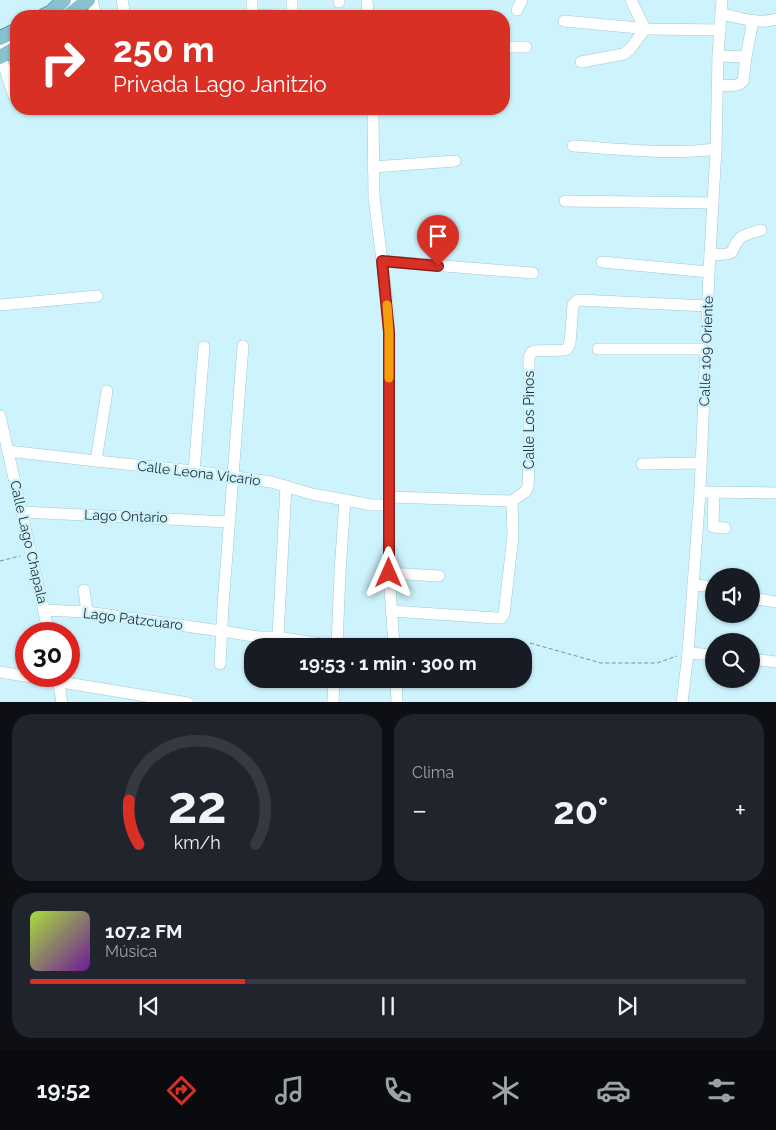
<!DOCTYPE html>
<html lang="es">
<meta charset="utf-8">
<style>
:root{--surface:#171b24;--page:#20242c;--text:#f1f3f6;--muted:#9ea1a6;--line:#363941;--accent:#d93025}
body{margin:0;font-family:Raleway,sans-serif;background:var(--page);color:var(--text);height:100vh;display:flex;flex-direction:column;font-size:19px;white-space:nowrap}
*{box-sizing:border-box;margin:0}
p{font-size:16px;color:var(--muted)}
.icon{flex:none;width:28px;height:28px;fill:none;stroke:currentColor;stroke-width:2;stroke-linecap:round;stroke-linejoin:round}
.map{position:relative;height:702px;overflow:hidden}
.details{display:flex;flex-direction:column;gap:12px;padding:12px;background:#0d0f14;flex:1}
.details>*{flex:none}
.top-card{position:absolute;left:10px;top:10px;width:500px;height:105px;border-radius:20px;box-shadow:0 1px 4px #0004;background:#d93025;color:#fff;overflow:hidden}
.buttons{position:absolute;left:705px;top:568px;display:grid;gap:10px}
.buttons a{display:grid;place-items:center;width:55px;height:55px;border-radius:50%;background:var(--surface);box-shadow:0 1px 4px #0004;font-size:25px}
.speed{position:absolute;left:15px;top:622px;display:flex;gap:10px;font-size:25px;font-weight:700;text-align:center}
.speed>*{display:grid;place-content:center;width:65px;height:65px;border-radius:50%;background:var(--surface);box-shadow:0 1px 4px #0004;line-height:1}
.speed .limit{border:8px solid #d22;background:#fff;color:#111}
.pin{position:absolute;display:grid;place-items:center;width:42px;height:42px;color:#fff;margin:-51px -21px;border-radius:50% 50% 50% 0;rotate:-45deg;box-shadow:0 0 5px #0007}
.pin .icon{rotate:45deg}
.me{position:absolute;width:55px;margin:-28px;rotate:0deg;stroke-linejoin:round;filter:drop-shadow(0 0 4px #0008)}
.turn{display:flex;align-items:center;gap:18px;height:105px;padding:0 20px;font-size:22px}
.turn .icon{width:65px;height:65px;stroke-width:2.5}
.turn b{display:block;font-size:35px;line-height:42px}
.big{font-size:38px;font-weight:700;line-height:1.1}
.details .tile{flex:1;display:flex;flex-direction:column;justify-content:center;gap:8px;min-width:0;padding:0 18px;border-radius:20px;background:var(--page)}
.details .dial{align-items:center;gap:0}
.dial svg{height:130px;overflow:visible;fill:none;stroke:var(--line);stroke-width:7;stroke-linecap:round;text-anchor:middle}
.dial text{fill:var(--text);stroke:none}
.song{display:flex;align-items:center;gap:15px}
.cover{width:60px;height:60px;border-radius:8px;background:linear-gradient(135deg,hsl(80 70% 55%),hsl(280 70% 35%))}
.played{height:5px;border-radius:2px;background:linear-gradient(90deg,var(--accent) 30%,var(--line) 30%)}
.keys{display:flex;justify-content:space-around;direction:ltr}
.heat{display:flex;justify-content:space-between;align-items:center;font-size:28px;direction:ltr}
.details .tiles{flex:1;display:grid;gap:12px;grid-template-columns:1fr 1fr}
.tile:last-child{grid-column:span 2}
.trip{position:absolute;left:244px;top:638px;width:288px;height:50px;border-radius:20px;background:var(--surface);box-shadow:0 1px 4px #0004;font-weight:700;line-height:50px;text-align:center}
.dock{display:flex;height:80px;justify-content:space-around;align-items:center;background:#090b0e;color:var(--muted)}
.dock .icon{width:35px;height:35px}
.dock .active{color:var(--accent)}
.dock b{font-size:22px;color:var(--text)}
.map>svg:first-child{display:block}
.building{fill:#a3c8d1;stroke:#89adb5}
.lines{fill:none;stroke-linecap:round;stroke-linejoin:round}
.minor-casing{stroke:#a3c8d0;stroke-width:12}
.major-casing{stroke:#327684;stroke-width:15}
.path{stroke:#789298;stroke-width:1;stroke-dasharray:4 2.5;stroke-linecap:butt}
.minor{stroke:#fff;stroke-width:11}
.major{stroke:#88c2ce;stroke-width:14}
.route-casing{stroke:#8d1f18;stroke-width:12}
.route{stroke:#d93025;stroke-width:9}
.slow{stroke:#f59e0b;stroke-width:9}
.labels{text-anchor:middle;stroke-width:5;stroke-linejoin:round;paint-order:stroke}
.street-label{font-size:14px;fill:#253437;stroke:#cdf3fc}
</style>
<div class="map">
<svg width="776" height="703" viewBox="0 0 776 703">
<rect width="100%" height="100%" fill="#cdf3fc"/>
<polygon class="building" points="16,59 16,74 15,76 8,64"/>
<g class="lines">
<g class="minor-casing">
<g id="minor">
<polyline points="92,0 96,16"/>
<polyline points="122,0 125,16"/>
<polyline points="252,0 252,14 253,15 277,16"/>
<polyline points="292,0 292,16"/>
<polyline points="339,0 339,2"/>
<polyline points="367,0 368,16"/>
<polyline points="517,10 522,0"/>
<path d="M721,14C739,17 758,25 776,19"/>
<polyline points="58,16 74,3"/>
<polyline points="564,21 649,29 720,30"/>
<polyline points="504,47 526,47"/>
<polyline points="0,49 16,40"/>
<polyline points="718,56 746,57 753,20"/>
<polyline points="0,58 4,66 13,94"/>
<polyline points="581,62 624,54 630,49 645,29 631,0"/>
<path d="M717,85C726,85 737,88 743,81L746,57"/>
<polyline points="373,109 374,197 389,317 389,573 394,646"/>
<path d="M573,146C620,149 669,155 716,149"/>
<polyline points="373,167 455,161"/>
<polyline points="565,201 713,203"/>
<path d="M710,255L727,254L732,252C739,234 744,235 761,230"/>
<polyline points="382,261 533,273"/>
<polyline points="602,262 709,272"/>
<polyline points="0,305 97,296"/>
<polyline points="598,349 706,349"/>
<polyline points="0,416 49,634"/>
<polyline points="8,451 96,461 194,471 271,482 312,494 345,500 372,505 388,505"/>
<polyline points="96,461 107,391"/>
<polyline points="642,464 701,463"/>
<polyline points="194,471 204,347"/>
<polyline points="700,492 776,493"/>
<polyline points="714,492 713,527 725,528"/>
<polyline points="389,497 512,501 526,491 528,486 529,464 529,358 531,353 534,351 564,350 567,349 570,343 573,305 578,300 708,306"/>
<polyline points="22,512 229,522"/>
<polyline points="389,573 439,576"/>
<polyline points="693,585 705,586 714,588"/>
<polyline points="84,590 87,612"/>
<polyline points="751,598 776,602"/>
<polyline points="44,610 87,612 221,631 259,637 278,637 333,646"/>
<polyline points="391,611 496,618 501,618 504,614 513,536 512,501"/>
<polyline points="278,637 286,486"/>
<polyline points="337,646 340,572 345,500"/>
<polyline points="688,653 714,655"/>
<polyline points="751,659 776,662"/>
<polyline points="220,664 223,606 243,346"/>
<polyline points="0,672 188,703"/>
<polyline points="58,677 62,703"/>
<polyline points="396,679 397,703"/>
<polyline points="333,701 334,679"/>
<polyline points="682,703 688,653 700,492 709,272 716,149 718,56 722,0"/>
</g>
</g>
<g class="major-casing">
<g id="major">
<polyline points="43,16 51,12 64,0"/>
<polyline points="68,16 88,0"/>
<polyline points="0,38 16,30"/>
<polyline points="0,57 16,48"/>
</g>
</g>
<g class="path">
<polyline points="0,561 20,556"/>
<polyline points="530,643 601,663 657,663 677,656"/>
</g>
<use href="#minor" class="minor"/>
<use href="#major" class="major"/>
</g>
<g class="lines">
<g class="route-casing">
<polyline id="route" points="389,573 389,332 382,261 438,266"/>
</g>
<use href="#route" class="route"/>
<polyline class="slow" points="387,305 389,332 389,378"/>
</g>
<g class="labels">
<g class="street-label">
<text transform="translate(706 351) rotate(-88)" y="5">Calle 109 Oriente</text>
<text transform="translate(529 420) rotate(-90)" y="5">Calle Los Pinos</text>
<text transform="translate(199 473) rotate(7)" y="5">Calle Leona Vicario</text>
<text transform="translate(126 516) rotate(2)" y="5">Lago Ontario</text>
<text transform="translate(29 542) rotate(77)" y="5">Calle Lago Chapala</text>
<text transform="translate(133 619) rotate(7)" y="5">Lago Patzcuaro</text>
</g>
</g>
</svg>
<div class="buttons">
<a><svg class="icon" aria-label="sound" viewBox="0 0 24 24"><path d="M4 9h4l5-4v14l-5-4H4zM17 9q2 3 0 6"/></svg></a>
<a><svg class="icon" aria-label="search" viewBox="0 0 24 24"><circle cx="10" cy="10" r="6"/><path d="M15 15l6 6"/></svg></a>
</div>
<div class="speed"><div class="limit">30</div></div>
<div class="pin" style="left:438px;top:266px;background:#d93025"><svg class="icon" aria-label="arrive" viewBox="0 0 24 24"><path d="M6 21V4h12l-3 4 3 4H6"/></svg></div>
<svg class="me" style="left:389px;top:573px" viewBox="-20 -20 40 40"><path d="M0-17L14 15 0 8-14 15z" fill="#d93025" stroke="#fff" stroke-width="4"/></svg>
<div class="trip">19:53 · 1 min · 300 m</div>
<div class="top-card">
<div class="turn"><svg class="icon" aria-label="right" viewBox="0 0 24 24"><path d="M7 20v-9h11M14 6l5 5-5 5"/></svg><div><b>250 m</b>Privada Lago Janitzio</div></div>
</div>
</div>
<section class="details">
<div class="tiles">
<div class="tile dial"><svg viewBox="0 0 100 80">
<path d="M14 69A42 42 0 1 1 86 69"/>
<path d="M14 69A42 42 0 0 1 8 42" stroke="#d93025"/>
<text x="50" y="56" font-size="32" font-weight="700">22</text>
<text x="50" y="72" font-size="11">km/h</text>
</svg></div>
<div class="tile"><p>Clima</p>
<div class="heat"><a>−</a><b class="big">20°</b><a>+</a></div>
</div>
<div class="tile">
<div class="song"><i class="cover"></i><div><b>107.2 FM</b><p>Música</p></div></div>
<div class="played"></div>
<div class="keys"><svg class="icon" aria-label="previous" viewBox="0 0 24 24"><path d="M18 5L8 12l10 7zM5 5v14"/></svg><svg class="icon" aria-label="pause" viewBox="0 0 24 24"><path d="M8 5v14M16 5v14"/></svg><svg class="icon" aria-label="next" viewBox="0 0 24 24"><path d="M6 5l10 7-10 7zM19 5v14"/></svg></div>
</div>
</div>
</section>
<nav class="dock">
<b>19:52</b>
<svg class="icon active" aria-label="directions" viewBox="0 0 24 24"><path d="M12 3l9 9-9 9-9-9zM9 14v-3h6M13 9l2 2-2 2"/></svg>
<svg class="icon" aria-label="music" viewBox="0 0 24 24"><path d="M9 18V5l10-2v13"/><circle cx="6" cy="18" r="3"/><circle cx="16" cy="16" r="3"/></svg>
<svg class="icon" aria-label="phone" viewBox="0 0 24 24"><path d="M5 4h4l2 5-3 2q2 4 5 5l2-3 5 2v4C11 20 4 13 5 4z"/></svg>
<svg class="icon" aria-label="climate" viewBox="0 0 24 24"><path d="M12 3v18M4 7l16 10M4 17L20 7"/></svg>
<svg class="icon" aria-label="car" viewBox="0 0 24 24"><path d="M5 17H2v-5l4-1 3-4h7l3 4 3 1v5h-3M9 17h6M6 11h13"/><circle cx="7" cy="17" r="2"/><circle cx="17" cy="17" r="2"/></svg>
<svg class="icon" aria-label="filters" viewBox="0 0 24 24"><path d="M4 7h16M4 17h16"/><circle cx="9" cy="7" r="2"/><circle cx="15" cy="17" r="2"/></svg>
</nav>
